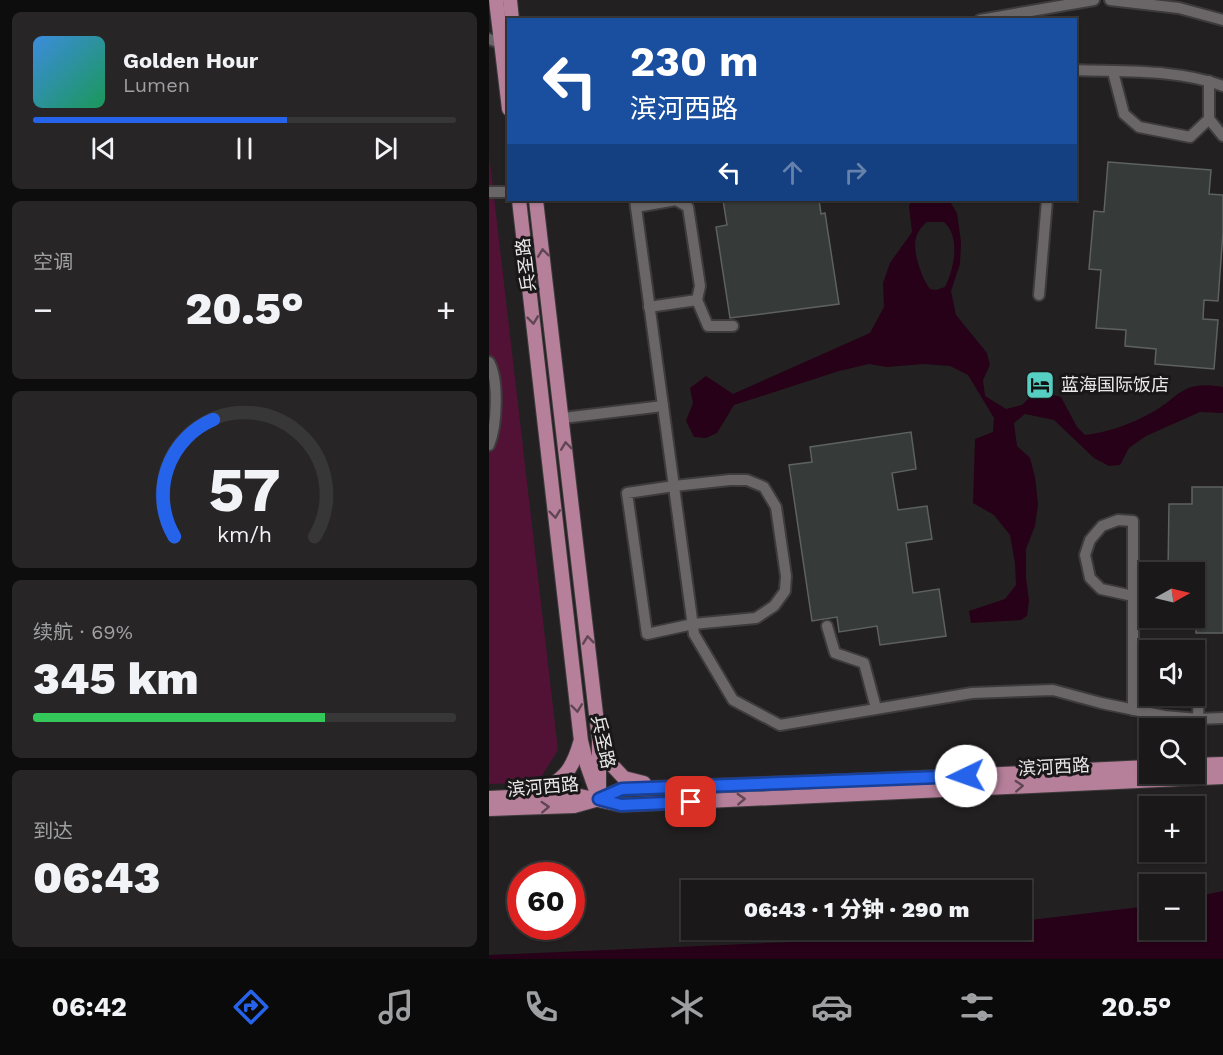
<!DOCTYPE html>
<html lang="zh">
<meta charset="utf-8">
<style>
:root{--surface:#1a1819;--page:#272526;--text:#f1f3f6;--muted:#9fa0a2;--line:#383738;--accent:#2563eb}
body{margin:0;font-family:"Work Sans","Noto Sans SC",sans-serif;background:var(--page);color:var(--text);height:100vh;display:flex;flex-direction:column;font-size:22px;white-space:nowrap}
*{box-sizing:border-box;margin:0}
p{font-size:20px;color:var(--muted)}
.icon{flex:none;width:33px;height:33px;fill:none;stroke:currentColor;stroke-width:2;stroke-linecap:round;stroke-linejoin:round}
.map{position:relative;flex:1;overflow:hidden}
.details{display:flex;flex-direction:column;gap:12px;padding:12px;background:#0e0d0e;width:489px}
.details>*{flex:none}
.hud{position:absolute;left:18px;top:18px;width:570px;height:183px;border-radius:0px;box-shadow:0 2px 4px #0004,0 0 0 2px var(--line);background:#1a4fa0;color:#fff;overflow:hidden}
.needle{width:39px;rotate:82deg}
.controls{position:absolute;left:650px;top:562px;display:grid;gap:12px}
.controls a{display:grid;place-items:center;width:66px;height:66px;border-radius:0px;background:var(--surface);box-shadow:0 2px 4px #0004,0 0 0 2px var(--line);font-size:30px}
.speed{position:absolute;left:18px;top:862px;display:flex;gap:12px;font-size:30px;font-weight:700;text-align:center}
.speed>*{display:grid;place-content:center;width:78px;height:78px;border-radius:50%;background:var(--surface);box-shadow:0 2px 4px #0004,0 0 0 2px var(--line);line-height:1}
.speed .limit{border:9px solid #d22;background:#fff;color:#111}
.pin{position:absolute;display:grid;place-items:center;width:51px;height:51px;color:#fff;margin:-26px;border-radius:12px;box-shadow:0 3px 9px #0006}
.me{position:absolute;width:66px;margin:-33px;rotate:267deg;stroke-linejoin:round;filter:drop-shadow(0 0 4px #0008)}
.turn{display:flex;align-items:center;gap:21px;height:126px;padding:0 24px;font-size:27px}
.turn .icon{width:78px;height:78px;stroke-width:2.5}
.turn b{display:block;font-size:42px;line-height:51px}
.lanes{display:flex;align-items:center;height:57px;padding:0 24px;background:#0003;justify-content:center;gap:30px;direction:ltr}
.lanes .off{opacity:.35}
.big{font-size:45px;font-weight:800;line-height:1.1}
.details .tile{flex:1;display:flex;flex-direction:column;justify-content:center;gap:9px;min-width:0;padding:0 21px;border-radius:9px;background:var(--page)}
.details .dial{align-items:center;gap:0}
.dial svg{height:156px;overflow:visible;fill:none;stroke:var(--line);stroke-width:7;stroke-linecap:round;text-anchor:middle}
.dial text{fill:var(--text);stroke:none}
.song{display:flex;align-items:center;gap:18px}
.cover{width:72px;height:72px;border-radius:9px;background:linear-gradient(135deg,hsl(210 70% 55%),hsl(150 70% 35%))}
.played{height:6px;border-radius:3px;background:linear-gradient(90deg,var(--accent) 60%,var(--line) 60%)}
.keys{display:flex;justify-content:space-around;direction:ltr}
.heat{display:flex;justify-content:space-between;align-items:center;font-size:33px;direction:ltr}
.charge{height:9px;border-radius:4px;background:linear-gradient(90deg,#34c759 69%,var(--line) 0)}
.trip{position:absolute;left:192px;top:880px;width:351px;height:60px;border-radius:0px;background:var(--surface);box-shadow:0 2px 4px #0004,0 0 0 2px var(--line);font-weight:800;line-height:60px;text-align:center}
.dock{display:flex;height:96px;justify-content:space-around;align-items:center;background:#0a0a0a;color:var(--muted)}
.dock .icon{width:42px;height:42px}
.dock .active{color:var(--accent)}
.dock b{font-size:27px;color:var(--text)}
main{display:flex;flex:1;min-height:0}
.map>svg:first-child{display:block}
.green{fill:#511236}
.water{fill:#270117;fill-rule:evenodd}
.building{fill:#363a39;stroke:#5d6160;stroke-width:1.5}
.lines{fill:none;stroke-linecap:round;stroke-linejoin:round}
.minor-casing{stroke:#3e3b3c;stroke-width:14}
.major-casing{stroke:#3e3b3c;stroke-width:16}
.minor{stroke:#6a6668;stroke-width:10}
.major{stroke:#b6809b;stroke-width:14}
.oneway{stroke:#604653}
.route-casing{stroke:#184099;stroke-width:15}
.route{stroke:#2563eb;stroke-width:10}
.labels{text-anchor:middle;stroke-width:6;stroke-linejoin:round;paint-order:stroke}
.street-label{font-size:18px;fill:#eae8e9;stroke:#1a1718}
.poi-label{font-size:18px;fill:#eae8e9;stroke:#1a1718;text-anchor:start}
</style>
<main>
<section class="details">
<div class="tile">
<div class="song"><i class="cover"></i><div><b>Golden Hour</b><p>Lumen</p></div></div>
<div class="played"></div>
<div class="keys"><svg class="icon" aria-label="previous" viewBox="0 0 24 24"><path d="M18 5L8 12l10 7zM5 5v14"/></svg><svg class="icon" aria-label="pause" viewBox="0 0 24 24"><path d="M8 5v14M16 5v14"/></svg><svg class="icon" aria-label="next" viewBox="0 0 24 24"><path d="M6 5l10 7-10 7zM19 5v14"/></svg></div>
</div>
<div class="tile"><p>空调</p>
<div class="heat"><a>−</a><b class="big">20.5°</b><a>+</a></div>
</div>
<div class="tile dial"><svg viewBox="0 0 100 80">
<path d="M14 69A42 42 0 1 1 86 69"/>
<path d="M14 69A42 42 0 0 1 34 9" stroke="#2563eb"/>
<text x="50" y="56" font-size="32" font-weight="700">57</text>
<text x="50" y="72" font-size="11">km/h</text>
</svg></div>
<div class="tile"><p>续航 · 69%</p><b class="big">345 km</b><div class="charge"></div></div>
<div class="tile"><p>到达</p><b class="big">06:43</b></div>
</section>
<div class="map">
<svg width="734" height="959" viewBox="0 0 734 959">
<rect width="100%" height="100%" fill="#232021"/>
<polygon class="green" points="0,154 69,750 49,782 0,784"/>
<g class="water">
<path d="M423,200H460L468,213L472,242L471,264L462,291L467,315L498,353L501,365L494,380L496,396L517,409L533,405L543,395L557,393L572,397L588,427L596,435C618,432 638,426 658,415C691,399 690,379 734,387V413L711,412L657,436L640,448L631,465L620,466L605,458L565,420L536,414L525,423L528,446L541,458L546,477L549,504L546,526L537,549V578L540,601L538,616L532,620L482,623L480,611L516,599L527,585L526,563L521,535L505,515L484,503L486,439L504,432L505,418L479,375L461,366L434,364L398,367L380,364L350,371L245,405L228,433L217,438L205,437L197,421L204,403L201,388L217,376L244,394L381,333L395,307L394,283L401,263L423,232L420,206ZM438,222H455C472,237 465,269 456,287L447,290L441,289C433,279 423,251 427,238C429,231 433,226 438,222Z"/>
<polygon points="734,891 734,959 0,959 0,955 350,940 446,930 532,930 533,921 660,906 660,930 705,930 705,897"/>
</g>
<g class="building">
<polygon points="619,162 722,170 720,194 734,195 734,232 729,301 715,300 714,319 729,320 725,369 666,364 667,349 636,346 637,330 607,328 612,270 600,269 605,211 615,212"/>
<polygon points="234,200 330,200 332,214 336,213 350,304 241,318 227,227 238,225"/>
<polygon points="422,432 427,469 403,473 409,510 438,506 443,539 417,543 424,593 450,589 457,636 391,645 388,626 350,632 348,617 323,621 300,465 323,462 321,447"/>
<polygon points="703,487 734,487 734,633 707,633 705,573 679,573 680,504 703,504"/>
</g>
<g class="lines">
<g class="minor-casing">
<g id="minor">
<polyline points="621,0 690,8 734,20"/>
<polyline points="491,20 605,0"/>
<polyline points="0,39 20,46"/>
<path d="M586,70C634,72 689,69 734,86"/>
<polyline points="624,72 635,114 650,127 701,137 720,119 720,81"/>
<polyline points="720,119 734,136"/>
<polyline points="0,192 20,192"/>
<polyline points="146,200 205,634 244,700 291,725 483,693 564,690 612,703 675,716 709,719 734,718"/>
<polyline points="147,207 187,200"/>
<polyline points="550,295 558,200"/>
<polyline points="208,300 219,326 244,326"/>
<polyline points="160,307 208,300 211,286 199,207 187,200"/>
<path d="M0,362C10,380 8,426 0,445"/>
<polyline points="74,418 174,406"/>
<polygon points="241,480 258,480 275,487 287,507 297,576 296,591 285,606 267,618 204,624 158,634 138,493 185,486"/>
<polyline points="338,626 346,653 375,663 387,708"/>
<polyline points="644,710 644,521 629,520 613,526 601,540 596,555 601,578 612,589 644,596"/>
<polyline points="709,719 711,654"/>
</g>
</g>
<g class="major-casing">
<g id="major">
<polyline points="7,0 20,109"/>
<polyline points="21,0 23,20"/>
<polyline points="30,200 92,741 98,765 110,799"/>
<polyline points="47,200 110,740 110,788"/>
<polyline points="111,742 120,762 135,778 155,783"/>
<polyline points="705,765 734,764"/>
<path d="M47,793C74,781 83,771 91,743"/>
<polyline points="0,798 82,794 132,805 734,777"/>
<polyline points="0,809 85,806 110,799 133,789 385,780 660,767"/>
</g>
</g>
<use href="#minor" class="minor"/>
<use href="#major" class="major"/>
</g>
<defs><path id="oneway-chevron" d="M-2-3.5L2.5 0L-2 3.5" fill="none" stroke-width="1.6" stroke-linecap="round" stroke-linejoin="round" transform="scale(1.5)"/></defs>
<g class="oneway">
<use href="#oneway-chevron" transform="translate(54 253) rotate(-97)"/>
<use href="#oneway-chevron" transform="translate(44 320) rotate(83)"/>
<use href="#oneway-chevron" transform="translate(77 446) rotate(-97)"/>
<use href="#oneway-chevron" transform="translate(66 514) rotate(83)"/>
<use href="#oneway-chevron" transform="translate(99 640) rotate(-97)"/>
<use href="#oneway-chevron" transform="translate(88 708) rotate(83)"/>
<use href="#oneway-chevron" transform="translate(530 786) rotate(-3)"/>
<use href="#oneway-chevron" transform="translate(252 799) rotate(-3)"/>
<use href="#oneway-chevron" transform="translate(56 807) rotate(-3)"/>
</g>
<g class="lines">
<g class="route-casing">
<polyline id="route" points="202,802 132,805 110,799 133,789 477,776"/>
</g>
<use href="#route" class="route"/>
</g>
<defs>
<g id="hotel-square" transform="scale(1.5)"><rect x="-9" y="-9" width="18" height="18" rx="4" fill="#56cec2" stroke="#1a1718"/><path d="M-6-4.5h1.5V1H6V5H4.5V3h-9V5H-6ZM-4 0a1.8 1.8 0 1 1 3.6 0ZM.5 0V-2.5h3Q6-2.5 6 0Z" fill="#111"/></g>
</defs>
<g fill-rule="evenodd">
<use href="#hotel-square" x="551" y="385"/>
</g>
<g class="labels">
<g class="street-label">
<text transform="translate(37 265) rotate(-97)" y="6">兵圣路</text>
<text transform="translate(114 742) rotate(78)" y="6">兵圣路</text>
<text transform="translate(565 767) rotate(-3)" y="6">滨河西路</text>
<text transform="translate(54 787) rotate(-5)" y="6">滨河西路</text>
</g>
<g class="poi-label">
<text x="572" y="391">蓝海国际饭店</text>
</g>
</g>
</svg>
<div class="controls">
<a><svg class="needle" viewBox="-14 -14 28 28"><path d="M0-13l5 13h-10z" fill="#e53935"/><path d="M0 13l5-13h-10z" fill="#9fa0a2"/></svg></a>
<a><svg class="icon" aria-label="sound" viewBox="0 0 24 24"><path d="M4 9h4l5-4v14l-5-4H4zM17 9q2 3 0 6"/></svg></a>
<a><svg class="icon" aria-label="search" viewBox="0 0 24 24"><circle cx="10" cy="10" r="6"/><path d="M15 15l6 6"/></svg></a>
<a>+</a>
<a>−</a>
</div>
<div class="speed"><div class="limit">60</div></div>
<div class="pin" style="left:202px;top:802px;background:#d93025"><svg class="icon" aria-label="arrive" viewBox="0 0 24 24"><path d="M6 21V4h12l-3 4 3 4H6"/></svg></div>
<svg class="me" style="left:477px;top:776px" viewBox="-20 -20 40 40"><circle r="19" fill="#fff"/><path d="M0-13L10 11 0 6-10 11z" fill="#2563eb"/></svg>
<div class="trip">06:43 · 1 分钟 · 290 m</div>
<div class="hud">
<div class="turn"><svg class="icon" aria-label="left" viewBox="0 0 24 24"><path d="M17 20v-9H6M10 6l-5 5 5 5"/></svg><div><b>230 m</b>滨河西路</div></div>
<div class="lanes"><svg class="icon" aria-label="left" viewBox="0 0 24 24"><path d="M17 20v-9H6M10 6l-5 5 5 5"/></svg><svg class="icon off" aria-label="ahead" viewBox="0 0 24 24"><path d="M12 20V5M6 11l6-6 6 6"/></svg><svg class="icon off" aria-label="right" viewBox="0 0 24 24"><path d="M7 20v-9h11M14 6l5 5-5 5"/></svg></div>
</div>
</div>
</main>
<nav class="dock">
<b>06:42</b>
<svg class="icon active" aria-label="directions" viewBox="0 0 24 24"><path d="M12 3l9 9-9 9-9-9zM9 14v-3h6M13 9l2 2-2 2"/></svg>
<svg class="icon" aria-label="music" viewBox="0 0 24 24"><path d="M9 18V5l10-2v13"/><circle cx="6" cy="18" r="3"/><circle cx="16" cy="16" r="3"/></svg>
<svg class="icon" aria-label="phone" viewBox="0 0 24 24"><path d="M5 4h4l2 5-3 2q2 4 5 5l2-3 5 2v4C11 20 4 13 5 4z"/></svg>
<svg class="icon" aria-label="climate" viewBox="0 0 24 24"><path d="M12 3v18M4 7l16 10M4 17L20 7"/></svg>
<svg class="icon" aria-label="car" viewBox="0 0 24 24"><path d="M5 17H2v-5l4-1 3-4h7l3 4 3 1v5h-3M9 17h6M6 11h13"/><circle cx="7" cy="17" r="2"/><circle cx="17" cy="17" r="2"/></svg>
<svg class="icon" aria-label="filters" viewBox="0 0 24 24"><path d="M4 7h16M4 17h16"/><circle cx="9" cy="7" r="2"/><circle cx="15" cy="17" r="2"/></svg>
<b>20.5°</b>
</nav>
